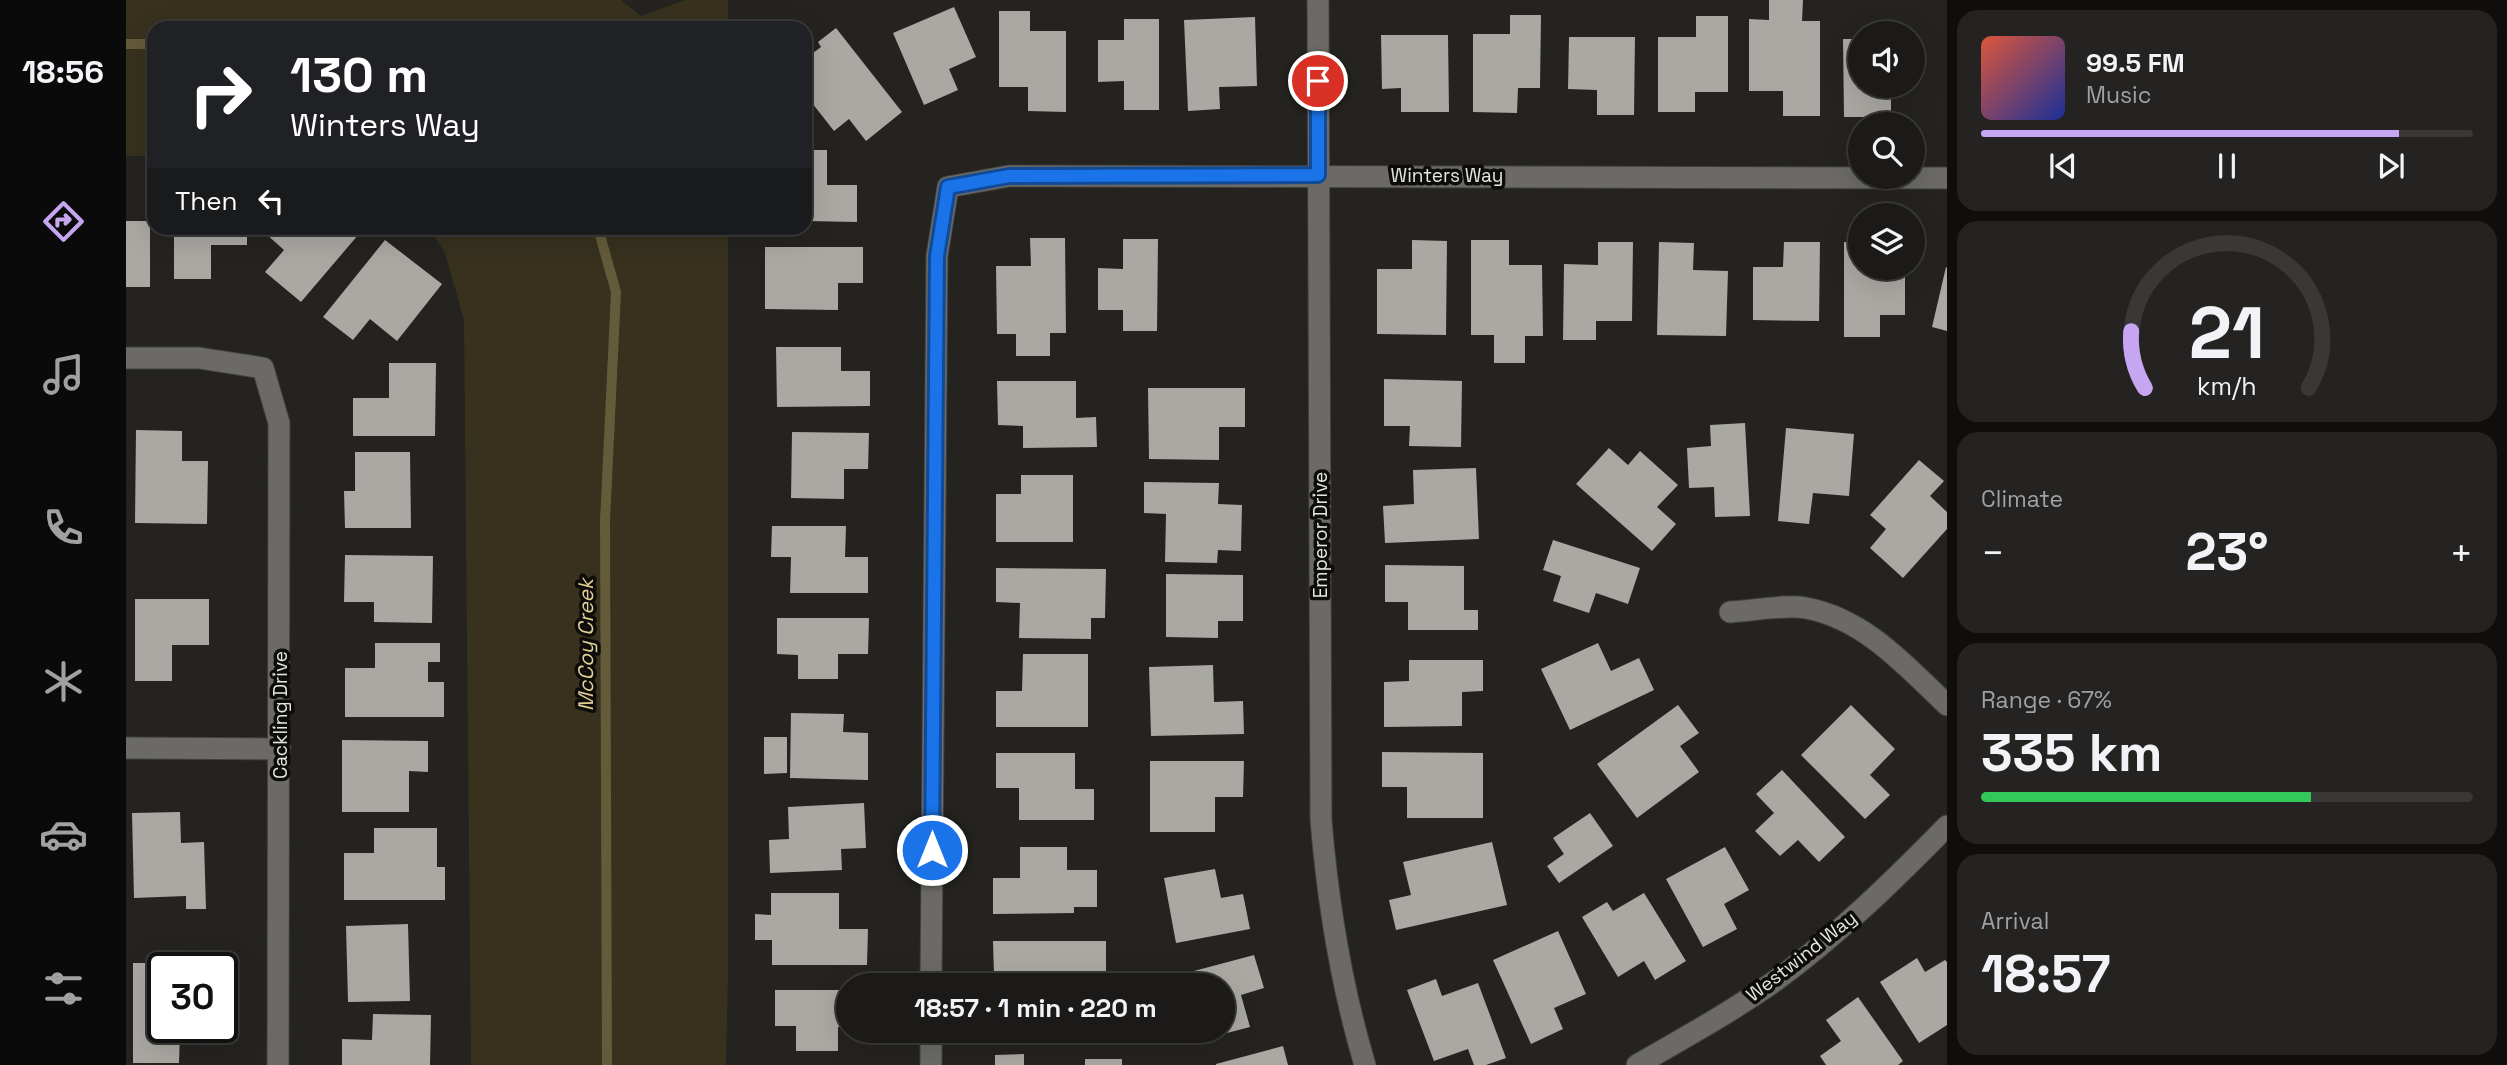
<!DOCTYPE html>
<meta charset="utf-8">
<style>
:root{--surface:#1b1a18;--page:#242321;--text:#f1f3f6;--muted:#a0a1a2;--line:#393837;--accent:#c6a6f0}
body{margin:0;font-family:"Space Grotesk",sans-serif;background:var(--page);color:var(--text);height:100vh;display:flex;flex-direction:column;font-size:26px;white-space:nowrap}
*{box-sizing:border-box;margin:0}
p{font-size:23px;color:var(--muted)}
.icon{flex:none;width:38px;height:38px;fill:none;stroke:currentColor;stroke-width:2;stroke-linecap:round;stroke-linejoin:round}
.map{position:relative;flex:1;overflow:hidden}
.panel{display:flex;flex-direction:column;gap:10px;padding:10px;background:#0f0e0d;width:560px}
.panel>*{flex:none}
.banner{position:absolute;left:21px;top:21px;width:665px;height:214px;border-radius:21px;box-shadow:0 7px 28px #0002,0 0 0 2px var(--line);background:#202124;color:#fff;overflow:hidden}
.controls{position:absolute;left:1722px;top:21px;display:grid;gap:14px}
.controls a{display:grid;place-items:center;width:77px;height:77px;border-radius:50%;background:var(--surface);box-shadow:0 7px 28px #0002,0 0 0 2px var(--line);font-size:35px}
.speed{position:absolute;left:21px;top:952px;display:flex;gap:14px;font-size:35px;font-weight:700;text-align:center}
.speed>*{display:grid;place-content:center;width:91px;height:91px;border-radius:50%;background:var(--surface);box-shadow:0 7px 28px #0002,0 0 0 2px var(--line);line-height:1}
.speed .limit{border:4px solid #111;border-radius:10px;background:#fff;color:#111}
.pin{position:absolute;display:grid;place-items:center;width:60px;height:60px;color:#fff;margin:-30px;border:4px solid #fff;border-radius:50%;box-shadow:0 2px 7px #0007}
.me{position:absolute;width:77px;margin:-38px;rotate:0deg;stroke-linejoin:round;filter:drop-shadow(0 0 5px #0008)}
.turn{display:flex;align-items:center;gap:24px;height:147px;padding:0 28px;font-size:32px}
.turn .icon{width:91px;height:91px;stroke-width:2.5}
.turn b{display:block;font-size:49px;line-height:60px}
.then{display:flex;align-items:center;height:66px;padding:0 28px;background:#0003;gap:14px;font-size:26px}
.big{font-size:52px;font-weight:700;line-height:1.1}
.panel .tile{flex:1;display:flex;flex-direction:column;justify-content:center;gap:10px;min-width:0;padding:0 24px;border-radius:21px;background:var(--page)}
.panel .dial{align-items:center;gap:0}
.dial svg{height:182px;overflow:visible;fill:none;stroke:var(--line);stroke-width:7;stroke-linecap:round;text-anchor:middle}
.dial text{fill:var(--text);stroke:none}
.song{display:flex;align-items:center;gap:21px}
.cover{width:84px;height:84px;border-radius:10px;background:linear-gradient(135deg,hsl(10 70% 55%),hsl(230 70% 35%))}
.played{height:7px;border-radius:4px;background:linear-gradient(90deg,var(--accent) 85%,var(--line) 85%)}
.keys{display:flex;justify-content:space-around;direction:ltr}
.heat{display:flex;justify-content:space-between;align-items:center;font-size:38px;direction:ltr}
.charge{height:10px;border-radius:5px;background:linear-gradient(90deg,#34c759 67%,var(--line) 0)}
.trip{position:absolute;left:710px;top:973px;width:399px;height:70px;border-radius:35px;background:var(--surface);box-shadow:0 7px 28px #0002,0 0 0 2px var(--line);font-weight:700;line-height:70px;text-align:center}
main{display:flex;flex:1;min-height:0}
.tab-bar{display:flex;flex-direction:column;width:126px;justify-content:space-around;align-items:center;background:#0b0a0a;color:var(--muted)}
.tab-bar .icon{width:49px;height:49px}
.tab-bar .on{color:var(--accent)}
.tab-bar b{font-size:32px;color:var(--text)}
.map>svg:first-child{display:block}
.green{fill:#37311e}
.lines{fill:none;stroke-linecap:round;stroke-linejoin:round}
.stream{stroke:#645b3b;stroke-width:10}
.building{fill:#a9a8a3}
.street-casing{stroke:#41403d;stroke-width:23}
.street{stroke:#6b6a66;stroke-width:21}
.route-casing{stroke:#114b97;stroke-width:18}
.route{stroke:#1a73e8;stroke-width:12}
.labels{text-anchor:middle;stroke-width:7;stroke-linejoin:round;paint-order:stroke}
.street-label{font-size:19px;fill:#e5e5e2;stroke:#0d0c0b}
.water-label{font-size:21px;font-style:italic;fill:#e1cf95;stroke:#0d0c0b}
</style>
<main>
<nav class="tab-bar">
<b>18:56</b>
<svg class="icon on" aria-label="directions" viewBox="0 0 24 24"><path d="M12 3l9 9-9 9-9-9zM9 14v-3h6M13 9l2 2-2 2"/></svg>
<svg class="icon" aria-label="music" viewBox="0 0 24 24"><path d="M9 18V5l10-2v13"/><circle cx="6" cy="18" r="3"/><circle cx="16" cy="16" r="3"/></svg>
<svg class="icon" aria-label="phone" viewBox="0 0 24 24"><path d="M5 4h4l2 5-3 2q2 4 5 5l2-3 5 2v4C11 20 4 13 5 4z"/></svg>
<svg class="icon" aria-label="climate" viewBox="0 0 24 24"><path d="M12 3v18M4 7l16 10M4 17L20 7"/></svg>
<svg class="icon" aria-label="car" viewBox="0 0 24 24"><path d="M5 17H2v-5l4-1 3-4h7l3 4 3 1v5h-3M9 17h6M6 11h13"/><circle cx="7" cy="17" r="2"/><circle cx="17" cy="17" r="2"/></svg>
<svg class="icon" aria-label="filters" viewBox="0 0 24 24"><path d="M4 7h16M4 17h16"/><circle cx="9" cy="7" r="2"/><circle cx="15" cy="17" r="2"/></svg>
</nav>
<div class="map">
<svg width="1821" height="1065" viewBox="0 0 1821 1065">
<rect width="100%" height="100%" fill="#242320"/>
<g class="green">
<polygon points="0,0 495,0 515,16 559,0 602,0 602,28 28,28 28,156 0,156"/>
<polygon points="303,228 602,228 602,975 600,1065 345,1065 338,320 319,253"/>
</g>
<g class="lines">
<g class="stream">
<polyline points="0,44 28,44"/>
<polyline points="472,228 490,292 479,521 481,1065"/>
</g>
</g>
<g class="building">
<polygon points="1643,0 1677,0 1676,21 1694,21 1694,116 1657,116 1657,91 1623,91 1623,19 1643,20"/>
<polygon points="828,7 850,57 823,69 832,90 798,105 767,33"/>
<polygon points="873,11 904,11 904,31 940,31 940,112 902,111 902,87 873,87"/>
<polygon points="1384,15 1415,15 1414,88 1392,88 1391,113 1347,112 1347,34 1384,34"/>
<polygon points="1570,16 1602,16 1602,92 1569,92 1569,112 1532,112 1532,37 1570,37"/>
<polygon points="1129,17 1131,86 1093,87 1094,109 1062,111 1058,20"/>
<polygon points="998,19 1033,19 1033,110 998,110 998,81 972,82 972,40 998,40"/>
<polygon points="710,28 776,112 740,141 723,119 708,131 679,94 679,59 695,47 692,42"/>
<polygon points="1255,35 1322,35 1323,112 1275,112 1275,88 1256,89"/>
<polygon points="1443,37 1509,37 1508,115 1471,115 1471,90 1442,89"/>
<polygon points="1717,39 1734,39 1734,86 1785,86 1785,91 1765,91 1765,117 1718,117"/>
<polygon points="679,150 701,150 701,185 731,185 731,222 679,221"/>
<rect x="0" y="221" width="24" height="66"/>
<polygon points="48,228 121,228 121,245 85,245 85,279 48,279"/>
<polygon points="143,228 238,228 175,302 139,272 158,250 139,233"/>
<polygon points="904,238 939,238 940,333 924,333 924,356 890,356 890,334 871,334 870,266 905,266"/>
<polygon points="997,239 1032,239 1031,331 997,331 997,310 972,310 972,268 997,269"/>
<polygon points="259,240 316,284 271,341 244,319 227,340 197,317"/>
<polygon points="1286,240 1321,241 1320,335 1251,334 1251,269 1286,269"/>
<polygon points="1345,240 1383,240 1383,265 1416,265 1417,336 1399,336 1399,363 1368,363 1368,335 1345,335"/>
<polygon points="1472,242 1507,242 1506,321 1470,321 1470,340 1437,340 1438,264 1472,265"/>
<polygon points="1533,242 1568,243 1567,270 1602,271 1600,336 1531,335"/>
<polygon points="1658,242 1694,242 1693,321 1627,320 1627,267 1657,267"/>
<polygon points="1718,242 1734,243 1734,268 1754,268 1754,272 1779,272 1779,315 1754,315 1754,337 1718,337"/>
<polygon points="639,247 737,247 737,283 712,283 712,310 639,309"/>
<polygon points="1820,267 1821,268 1821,331 1806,327"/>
<polygon points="650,347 715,347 715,371 744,371 744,406 651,407"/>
<polygon points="263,363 310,363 309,436 227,436 227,398 263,398"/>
<polygon points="1258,379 1336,381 1335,447 1283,446 1284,426 1258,426"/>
<polygon points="871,381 950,381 950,418 970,417 971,447 897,448 897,426 872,425"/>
<polygon points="1022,388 1119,388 1119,427 1093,427 1093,460 1023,459"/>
<polygon points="1619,423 1624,516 1589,517 1588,487 1563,488 1561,448 1585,446 1584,425"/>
<polygon points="1660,428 1728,434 1723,496 1687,493 1683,524 1652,521"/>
<polygon points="10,430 56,431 56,461 82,461 81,524 9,523"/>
<polygon points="666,432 743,433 742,469 718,469 718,499 665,498"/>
<polygon points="1483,448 1502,465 1514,451 1552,485 1531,507 1550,524 1526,551 1450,484"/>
<polygon points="229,452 284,452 285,528 219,528 218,491 229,491"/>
<polygon points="1793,460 1818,481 1804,496 1821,512 1821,529 1777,578 1744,548 1760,529 1744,515"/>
<polygon points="1350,468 1353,539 1259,543 1257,506 1288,504 1287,470"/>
<polygon points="895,475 947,475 947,542 870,542 870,494 895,494"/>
<polygon points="1018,482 1093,483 1092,504 1116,505 1115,551 1092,550 1091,563 1039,562 1040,514 1018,513"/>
<polygon points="646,526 720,526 719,557 742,557 742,593 664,593 665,557 645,557"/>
<polygon points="1427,540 1514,568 1502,604 1470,593 1463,613 1427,601 1435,576 1417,570"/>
<polygon points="219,555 307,556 306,623 248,622 248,602 218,602"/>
<polygon points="1259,565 1338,566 1338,610 1352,610 1352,630 1282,630 1282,602 1259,602"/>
<polygon points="870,568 980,569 979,618 965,618 965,639 893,638 894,603 870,602"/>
<polygon points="1040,574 1117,575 1117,621 1092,621 1092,638 1040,637"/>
<polygon points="9,599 83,599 83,645 46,645 46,681 9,681"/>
<polygon points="651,618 743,618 742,654 712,654 712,679 672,679 672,655 651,654"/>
<polygon points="249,643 314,643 314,662 302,662 302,682 318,682 318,717 219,717 219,668 249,668"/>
<polygon points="1472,643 1485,671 1513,658 1528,690 1444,730 1415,669"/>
<polygon points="897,654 962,654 962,727 870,727 870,691 896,691"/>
<polygon points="1283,660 1357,660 1357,691 1336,692 1336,726 1258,727 1258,682 1283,681"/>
<polygon points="1087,665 1088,702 1117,701 1118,734 1025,736 1023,667"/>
<polygon points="1552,705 1573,733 1554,746 1573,772 1511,818 1471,764"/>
<polygon points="1725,705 1769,749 1744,775 1764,795 1739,819 1675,755"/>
<polygon points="665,713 718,714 717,732 742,733 742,780 664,778"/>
<polygon points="638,737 661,737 661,773 638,774"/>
<polygon points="216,740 302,741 302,772 283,771 283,812 216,812"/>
<polygon points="1256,752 1357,753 1357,818 1281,818 1281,787 1256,787"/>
<polygon points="870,753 949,753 949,789 968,789 968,820 893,820 893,788 870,788"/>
<polygon points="1024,761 1118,761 1117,797 1089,797 1089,832 1024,832"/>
<polygon points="1656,770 1719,837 1693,862 1672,840 1654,856 1629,831 1648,813 1630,794"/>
<polygon points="738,803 740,848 715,849 716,870 644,873 643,840 663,839 662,807"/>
<polygon points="54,812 55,843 78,842 80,909 60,909 60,896 8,898 6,813"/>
<polygon points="1464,813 1487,846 1433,883 1421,866 1438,854 1427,838"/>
<polygon points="248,828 311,828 311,867 319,867 319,900 218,900 218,853 248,853"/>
<polygon points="1366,842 1381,905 1270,930 1263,900 1285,895 1277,862"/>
<polygon points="894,847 941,847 941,870 971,870 971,907 948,907 948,913 867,914 867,878 894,878"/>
<polygon points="1599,847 1623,890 1598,904 1611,929 1577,947 1540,879"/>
<polygon points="1089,869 1095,898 1117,894 1124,929 1050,943 1038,878"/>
<polygon points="645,893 713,893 713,929 742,929 741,965 646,965 646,940 629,940 629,914 645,915"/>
<polygon points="1518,893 1560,961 1529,980 1518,961 1492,977 1456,917 1481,902 1487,911"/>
<polygon points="282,924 284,1001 222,1002 220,926"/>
<polygon points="1432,931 1460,994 1428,1008 1437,1029 1405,1044 1367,960"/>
<polygon points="867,941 980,941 980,985 896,985 896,975 868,975"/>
<polygon points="1128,955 1138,988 1115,995 1124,1027 1055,1045 1051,1031 1097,1031 1097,985 1039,985 1038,979"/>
<polygon points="1791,958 1799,972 1819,960 1821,962 1821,1025 1793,1043 1754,982"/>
<polygon points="7,963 39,963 39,968 37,968 37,1027 79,1027 79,1033 54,1033 53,1063 7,1063"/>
<polygon points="1310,979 1316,996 1352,983 1380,1058 1360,1065 1348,1065 1342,1049 1308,1061 1281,990"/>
<polygon points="649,990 723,990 723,1027 712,1027 712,1051 670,1051 670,1026 649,1026"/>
<polygon points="1732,997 1777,1061 1772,1065 1700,1065 1694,1056 1715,1041 1700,1020"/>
<polygon points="247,1014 305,1015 304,1065 216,1065 216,1039 246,1040"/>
<polygon points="1157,1046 1162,1065 1090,1065 1090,1064"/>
<polygon points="898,1054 898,1065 869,1065 869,1055"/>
<rect x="959" y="1059" width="37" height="6"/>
</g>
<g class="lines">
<g class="street-casing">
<g id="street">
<path d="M1192,0L1195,820C1202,904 1215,985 1239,1065"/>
<polyline points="0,358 73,358 137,368 153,423 152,1065"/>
<path d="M1604,612C1626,611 1660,604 1680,608C1739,619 1780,666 1821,705"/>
<polyline points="0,748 154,749"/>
<polyline points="805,985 811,256 822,187 883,176 1821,178"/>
<polyline points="805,1065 805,1031"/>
<path d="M1511,1065C1558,1038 1605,1012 1649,981C1712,935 1767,881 1821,826"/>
</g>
</g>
<use href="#street" class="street"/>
</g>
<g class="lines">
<g class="route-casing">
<polyline id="route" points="806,850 811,256 822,187 883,176 1192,175 1192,81"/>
</g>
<use href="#route" class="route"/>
</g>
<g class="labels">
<g class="street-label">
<text x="1321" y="182">Winters Way</text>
<text transform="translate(1194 535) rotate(-90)" y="7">Emperor Drive</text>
<text transform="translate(154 715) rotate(-90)" y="7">Cackling Drive</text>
<text transform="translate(1675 956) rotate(-38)" y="7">Westwind Way</text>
</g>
<g class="water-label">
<text transform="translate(460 645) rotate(-90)" y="7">McCoy Creek</text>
</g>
</g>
</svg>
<div class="controls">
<a><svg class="icon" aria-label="sound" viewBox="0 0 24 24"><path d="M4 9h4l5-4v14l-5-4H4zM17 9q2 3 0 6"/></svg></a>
<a><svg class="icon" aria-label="search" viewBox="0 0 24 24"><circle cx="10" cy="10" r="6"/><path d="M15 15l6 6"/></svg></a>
<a><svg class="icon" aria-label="layers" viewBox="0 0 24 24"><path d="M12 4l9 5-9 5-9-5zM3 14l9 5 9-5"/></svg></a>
</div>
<div class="speed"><div class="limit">30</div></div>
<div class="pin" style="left:1192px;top:81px;background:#d93025"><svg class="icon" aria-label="arrive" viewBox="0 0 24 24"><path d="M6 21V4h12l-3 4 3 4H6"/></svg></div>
<svg class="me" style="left:806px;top:850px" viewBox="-20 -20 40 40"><circle r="17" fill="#1a73e8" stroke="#fff" stroke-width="3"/><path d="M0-11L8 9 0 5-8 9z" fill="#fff"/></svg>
<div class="trip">18:57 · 1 min · 220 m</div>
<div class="banner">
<div class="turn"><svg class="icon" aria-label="right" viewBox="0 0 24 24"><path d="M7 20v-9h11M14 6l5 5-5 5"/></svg><div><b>130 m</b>Winters Way</div></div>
<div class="then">Then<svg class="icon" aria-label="left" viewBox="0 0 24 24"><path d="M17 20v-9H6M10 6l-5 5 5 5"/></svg></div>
</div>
</div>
<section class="panel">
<div class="tile">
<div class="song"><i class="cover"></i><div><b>99.5 FM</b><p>Music</p></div></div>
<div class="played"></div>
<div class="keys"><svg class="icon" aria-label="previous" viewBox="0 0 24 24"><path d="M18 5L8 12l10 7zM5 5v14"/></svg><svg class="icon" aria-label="pause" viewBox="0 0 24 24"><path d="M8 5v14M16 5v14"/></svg><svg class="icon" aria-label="next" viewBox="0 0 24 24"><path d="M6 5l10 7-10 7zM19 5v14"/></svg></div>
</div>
<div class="tile dial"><svg viewBox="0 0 100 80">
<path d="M14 69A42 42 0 1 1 86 69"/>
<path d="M14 69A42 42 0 0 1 8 44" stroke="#c6a6f0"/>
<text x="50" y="56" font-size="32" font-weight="700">21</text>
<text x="50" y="72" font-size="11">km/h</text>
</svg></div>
<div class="tile"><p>Climate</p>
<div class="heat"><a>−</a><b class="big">23°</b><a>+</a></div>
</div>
<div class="tile"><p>Range · 67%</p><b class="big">335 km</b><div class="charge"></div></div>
<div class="tile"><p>Arrival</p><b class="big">18:57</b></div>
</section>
</main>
